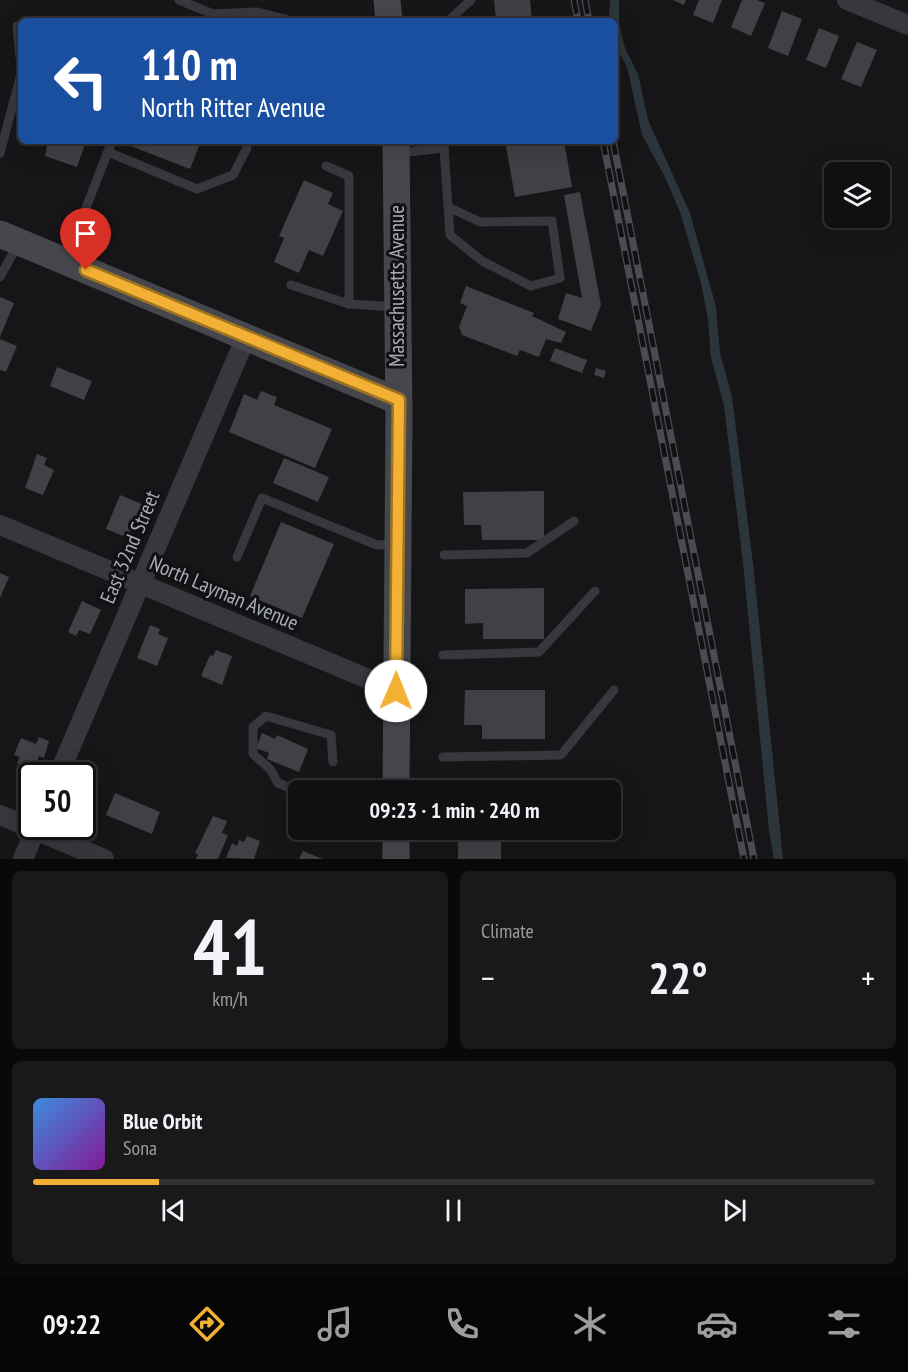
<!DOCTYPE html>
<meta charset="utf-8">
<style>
:root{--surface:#101012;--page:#19191b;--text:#f1f3f6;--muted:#9c9d9f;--line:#303032;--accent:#f2b134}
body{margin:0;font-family:"PT Sans Narrow",sans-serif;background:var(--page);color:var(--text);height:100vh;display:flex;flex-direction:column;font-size:22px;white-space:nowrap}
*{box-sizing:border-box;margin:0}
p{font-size:20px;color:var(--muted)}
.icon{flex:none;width:33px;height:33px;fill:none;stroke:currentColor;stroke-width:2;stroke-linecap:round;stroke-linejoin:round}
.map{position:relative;height:859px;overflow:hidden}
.drawer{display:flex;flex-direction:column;gap:12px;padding:12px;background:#09090a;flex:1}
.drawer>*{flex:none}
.banner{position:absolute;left:18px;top:18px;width:600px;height:126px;border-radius:9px;box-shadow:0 6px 24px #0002,0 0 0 2px var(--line);background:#1a4fa0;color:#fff;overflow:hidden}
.controls{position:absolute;left:824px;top:162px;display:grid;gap:12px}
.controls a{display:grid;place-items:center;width:66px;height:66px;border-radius:9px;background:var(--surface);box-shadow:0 6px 24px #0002,0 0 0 2px var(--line);font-size:30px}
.speed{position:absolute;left:18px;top:762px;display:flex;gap:12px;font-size:30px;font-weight:700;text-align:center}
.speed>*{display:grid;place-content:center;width:78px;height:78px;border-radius:50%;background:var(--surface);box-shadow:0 6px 24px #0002,0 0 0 2px var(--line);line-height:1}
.speed .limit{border:3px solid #111;border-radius:9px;background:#fff;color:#111}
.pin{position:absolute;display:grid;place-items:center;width:51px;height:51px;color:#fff;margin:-62px -26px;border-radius:50% 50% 50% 0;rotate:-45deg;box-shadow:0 0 6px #0007}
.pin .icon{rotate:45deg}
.me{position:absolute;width:66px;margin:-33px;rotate:1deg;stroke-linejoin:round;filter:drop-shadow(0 0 4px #0008)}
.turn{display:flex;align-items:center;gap:21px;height:126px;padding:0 24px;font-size:27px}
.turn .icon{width:78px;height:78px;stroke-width:2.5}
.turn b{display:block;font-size:42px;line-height:51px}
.big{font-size:45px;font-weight:800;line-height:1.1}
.drawer .tile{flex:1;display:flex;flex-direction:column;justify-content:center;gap:9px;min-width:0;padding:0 21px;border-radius:9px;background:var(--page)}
.drawer .dial{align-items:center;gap:0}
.dial b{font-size:78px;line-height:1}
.song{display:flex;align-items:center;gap:18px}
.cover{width:72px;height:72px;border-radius:9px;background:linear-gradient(135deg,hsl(210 70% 55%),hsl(290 70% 35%))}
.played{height:6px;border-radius:3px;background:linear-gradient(90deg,var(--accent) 15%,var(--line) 15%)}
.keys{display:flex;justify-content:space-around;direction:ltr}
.heat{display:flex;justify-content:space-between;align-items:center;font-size:33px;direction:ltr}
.drawer .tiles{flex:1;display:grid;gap:12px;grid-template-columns:1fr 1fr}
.tile:last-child{grid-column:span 2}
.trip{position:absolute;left:288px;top:780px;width:333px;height:60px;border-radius:9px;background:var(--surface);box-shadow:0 6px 24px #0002,0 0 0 2px var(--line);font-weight:800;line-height:60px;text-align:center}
.tabs{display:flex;height:96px;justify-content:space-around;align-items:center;background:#060607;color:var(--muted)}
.tabs .icon{width:42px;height:42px}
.tabs .active{color:var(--accent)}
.tabs b{font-size:27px;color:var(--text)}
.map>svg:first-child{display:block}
.water{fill:#2c353c}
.building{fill:#404145}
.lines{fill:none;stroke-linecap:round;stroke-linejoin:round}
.lane{stroke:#37383d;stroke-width:9}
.street{stroke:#37383d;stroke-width:20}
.secondary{stroke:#45474d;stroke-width:27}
.rail-casing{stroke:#4a4c52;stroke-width:7}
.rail{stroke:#111113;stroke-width:4.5;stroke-dasharray:14;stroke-linecap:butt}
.route-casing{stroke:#9d7322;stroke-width:15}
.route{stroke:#f2b134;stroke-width:10}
.labels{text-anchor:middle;stroke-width:6;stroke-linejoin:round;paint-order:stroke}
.street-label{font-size:21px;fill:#a8adb8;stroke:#111113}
</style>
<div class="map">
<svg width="908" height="859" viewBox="0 0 908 859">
<rect width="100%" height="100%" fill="#161618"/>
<polygon class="water" points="610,0 619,0 619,24 625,48 638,74 648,120 690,213 716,307 720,353 732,397 753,563 783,859 774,859 769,830 743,563 724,406 711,357 708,320 701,283 680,212 665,177 642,135 627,67 615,45 615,21 609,21"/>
<g class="building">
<polygon points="494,0 530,0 532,21 480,21 496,18"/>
<polygon points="673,0 686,0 684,5"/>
<polygon points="699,0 722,0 713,23 693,15"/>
<polygon points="742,0 757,0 765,3 751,36 731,27"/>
<polygon points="782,11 802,19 788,56 768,48"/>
<polygon points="819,28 839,36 826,68 806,60"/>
<polygon points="857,42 877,50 861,87 841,79"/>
<polygon points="48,141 86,141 77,167 45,156"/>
<polygon points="118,141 201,141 190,169"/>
<polygon points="505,141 564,141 572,187 515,197"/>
<polygon points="304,180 333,193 328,204 343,211 323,256 309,250 299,273 274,262 284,238 279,236"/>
<polygon points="580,192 601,305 591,331 558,319 566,293 582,298 564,195"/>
<polygon points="466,286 534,313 532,316 566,332 561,343 546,339 539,357 520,350 517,356 462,335 459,327 467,306 460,303"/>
<polygon points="0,297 14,303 0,337"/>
<polygon points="0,339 17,346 6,372 0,370"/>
<polygon points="555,348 587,360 582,373 550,361"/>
<polygon points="57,367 92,381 84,400 50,386"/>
<polygon points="596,368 606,371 604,378 594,375"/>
<polygon points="261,391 277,397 274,405 332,429 315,468 229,432 244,394 257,400"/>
<polygon points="37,454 47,458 44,465 54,470 43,495 25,488"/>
<polygon points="284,458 329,477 318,502 273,483"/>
<polygon points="544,491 544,540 482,540 481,525 464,525 463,492"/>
<polygon points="120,495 142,504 128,538 106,529"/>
<polygon points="281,522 334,544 302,618 250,596"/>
<polygon points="0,573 9,577 0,598"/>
<polygon points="544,588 544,639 483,639 483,623 465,624 465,589"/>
<polygon points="82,601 101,610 90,634 79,630 76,636 68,632"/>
<polygon points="150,625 160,629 158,634 168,638 157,666 137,658"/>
<polygon points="216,650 232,656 222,685 201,676 210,655 213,656"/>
<polygon points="465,690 545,690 545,739 482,739 482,725 464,725"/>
<polygon points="262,733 275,739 277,735 308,749 299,772 267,759 269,753 256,748"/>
<polygon points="39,737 49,741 44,758 39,756 36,764 29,761 27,767 17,763 20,757 14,755 21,738 36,744"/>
<polygon points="115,793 160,812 152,834 106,815"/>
<polygon points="213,816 227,821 222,833 228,835 218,859 196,859 198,854 195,853"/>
<polygon points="298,816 298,830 305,830 303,834 293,830"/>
<rect x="458" y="830" width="43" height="29"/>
<polygon points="247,836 260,841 254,859 226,858 232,843 237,846 239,840 244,842"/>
<polygon points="303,851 323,859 299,859"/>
</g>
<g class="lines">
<g class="lane">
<polyline points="179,0 213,14 258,12 292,21"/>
<polyline points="448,21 471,0"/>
<polyline points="17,26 21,67"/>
<polyline points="444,148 450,235 482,261 531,286 560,278 552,221 480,222 448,207"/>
<polyline points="108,152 197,189 233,175 247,148"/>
<polyline points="0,153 21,74"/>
<polyline points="400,153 444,148 444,141"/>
<polyline points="326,166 349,176 349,304"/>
<polyline points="66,259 112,141"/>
<polyline points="0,277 18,244"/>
<polyline points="291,285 349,304 395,307"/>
<polyline points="444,555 527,553 574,521"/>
<polyline points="237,557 262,498 377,545 395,544"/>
<polyline points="443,655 539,652 595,591"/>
<polyline points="443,757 561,755 614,690"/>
<polyline points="443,788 507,786 509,790"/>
<polyline points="298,791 278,783 270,769 253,754 253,727 266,716 331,735 333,762"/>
<polyline points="526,830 528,835"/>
</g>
<g class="street">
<polyline points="847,0 908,25"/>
<polyline points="0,525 397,691"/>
<polyline points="58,776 246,337"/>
<polyline points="0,815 104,859"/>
<polyline points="23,859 37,826"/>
</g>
<g class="secondary">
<polyline points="387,0 389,21"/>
<polyline points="396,141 399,418 396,790"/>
<polyline points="0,234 398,401"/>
<polyline points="396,859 396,830"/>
</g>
<g class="rail-casing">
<g id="rail">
<polyline points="574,0 578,21"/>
<polyline points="585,0 589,21"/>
<polyline points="603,141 744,859"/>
<polyline points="613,141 754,859"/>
</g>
</g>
<use href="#rail" class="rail"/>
</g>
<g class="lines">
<g class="route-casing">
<polyline id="route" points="86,270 399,400 396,691"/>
</g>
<use href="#route" class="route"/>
</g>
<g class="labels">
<g class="street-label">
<text transform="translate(397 286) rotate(-90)" y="7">Massachusetts Avenue</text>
<text transform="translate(130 547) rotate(-67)" y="7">East 32nd Street</text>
<text transform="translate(224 593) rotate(23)" y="7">North Layman Avenue</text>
</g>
</g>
</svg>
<div class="controls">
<a><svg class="icon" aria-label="layers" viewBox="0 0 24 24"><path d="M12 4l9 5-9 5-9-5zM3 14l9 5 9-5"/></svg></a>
</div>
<div class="speed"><div class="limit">50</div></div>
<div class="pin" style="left:86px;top:270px;background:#d93025"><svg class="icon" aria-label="arrive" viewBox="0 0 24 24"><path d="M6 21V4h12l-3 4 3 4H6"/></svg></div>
<svg class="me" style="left:396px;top:691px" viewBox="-20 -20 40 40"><circle r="19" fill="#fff"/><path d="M0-13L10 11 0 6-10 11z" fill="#f2b134"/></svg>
<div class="trip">09:23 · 1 min · 240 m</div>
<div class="banner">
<div class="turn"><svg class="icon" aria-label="left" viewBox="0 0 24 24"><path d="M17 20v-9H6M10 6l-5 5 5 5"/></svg><div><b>110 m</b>North Ritter Avenue</div></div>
</div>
</div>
<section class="drawer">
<div class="tiles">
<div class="tile dial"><b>41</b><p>km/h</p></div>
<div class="tile"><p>Climate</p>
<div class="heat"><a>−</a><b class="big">22°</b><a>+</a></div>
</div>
<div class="tile">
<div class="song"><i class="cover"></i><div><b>Blue Orbit</b><p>Sona</p></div></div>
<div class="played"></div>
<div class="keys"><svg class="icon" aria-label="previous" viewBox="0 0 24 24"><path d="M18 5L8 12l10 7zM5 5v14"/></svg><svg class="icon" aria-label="pause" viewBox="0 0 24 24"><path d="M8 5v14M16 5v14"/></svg><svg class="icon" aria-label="next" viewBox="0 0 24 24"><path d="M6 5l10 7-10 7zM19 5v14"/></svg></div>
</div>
</div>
</section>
<nav class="tabs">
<b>09:22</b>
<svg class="icon active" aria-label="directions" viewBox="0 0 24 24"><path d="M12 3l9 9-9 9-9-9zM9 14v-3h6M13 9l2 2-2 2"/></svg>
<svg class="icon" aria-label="music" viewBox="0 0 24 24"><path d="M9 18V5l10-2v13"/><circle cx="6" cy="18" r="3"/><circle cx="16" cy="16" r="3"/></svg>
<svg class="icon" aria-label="phone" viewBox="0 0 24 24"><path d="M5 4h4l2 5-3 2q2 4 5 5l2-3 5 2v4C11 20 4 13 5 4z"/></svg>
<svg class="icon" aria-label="climate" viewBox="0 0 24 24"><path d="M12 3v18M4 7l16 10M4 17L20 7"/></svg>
<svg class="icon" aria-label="car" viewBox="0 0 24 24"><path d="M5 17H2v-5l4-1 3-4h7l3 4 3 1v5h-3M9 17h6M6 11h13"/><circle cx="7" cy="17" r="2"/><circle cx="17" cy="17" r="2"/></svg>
<svg class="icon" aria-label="filters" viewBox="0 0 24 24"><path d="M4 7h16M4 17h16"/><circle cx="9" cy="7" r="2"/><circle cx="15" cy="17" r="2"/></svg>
</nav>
